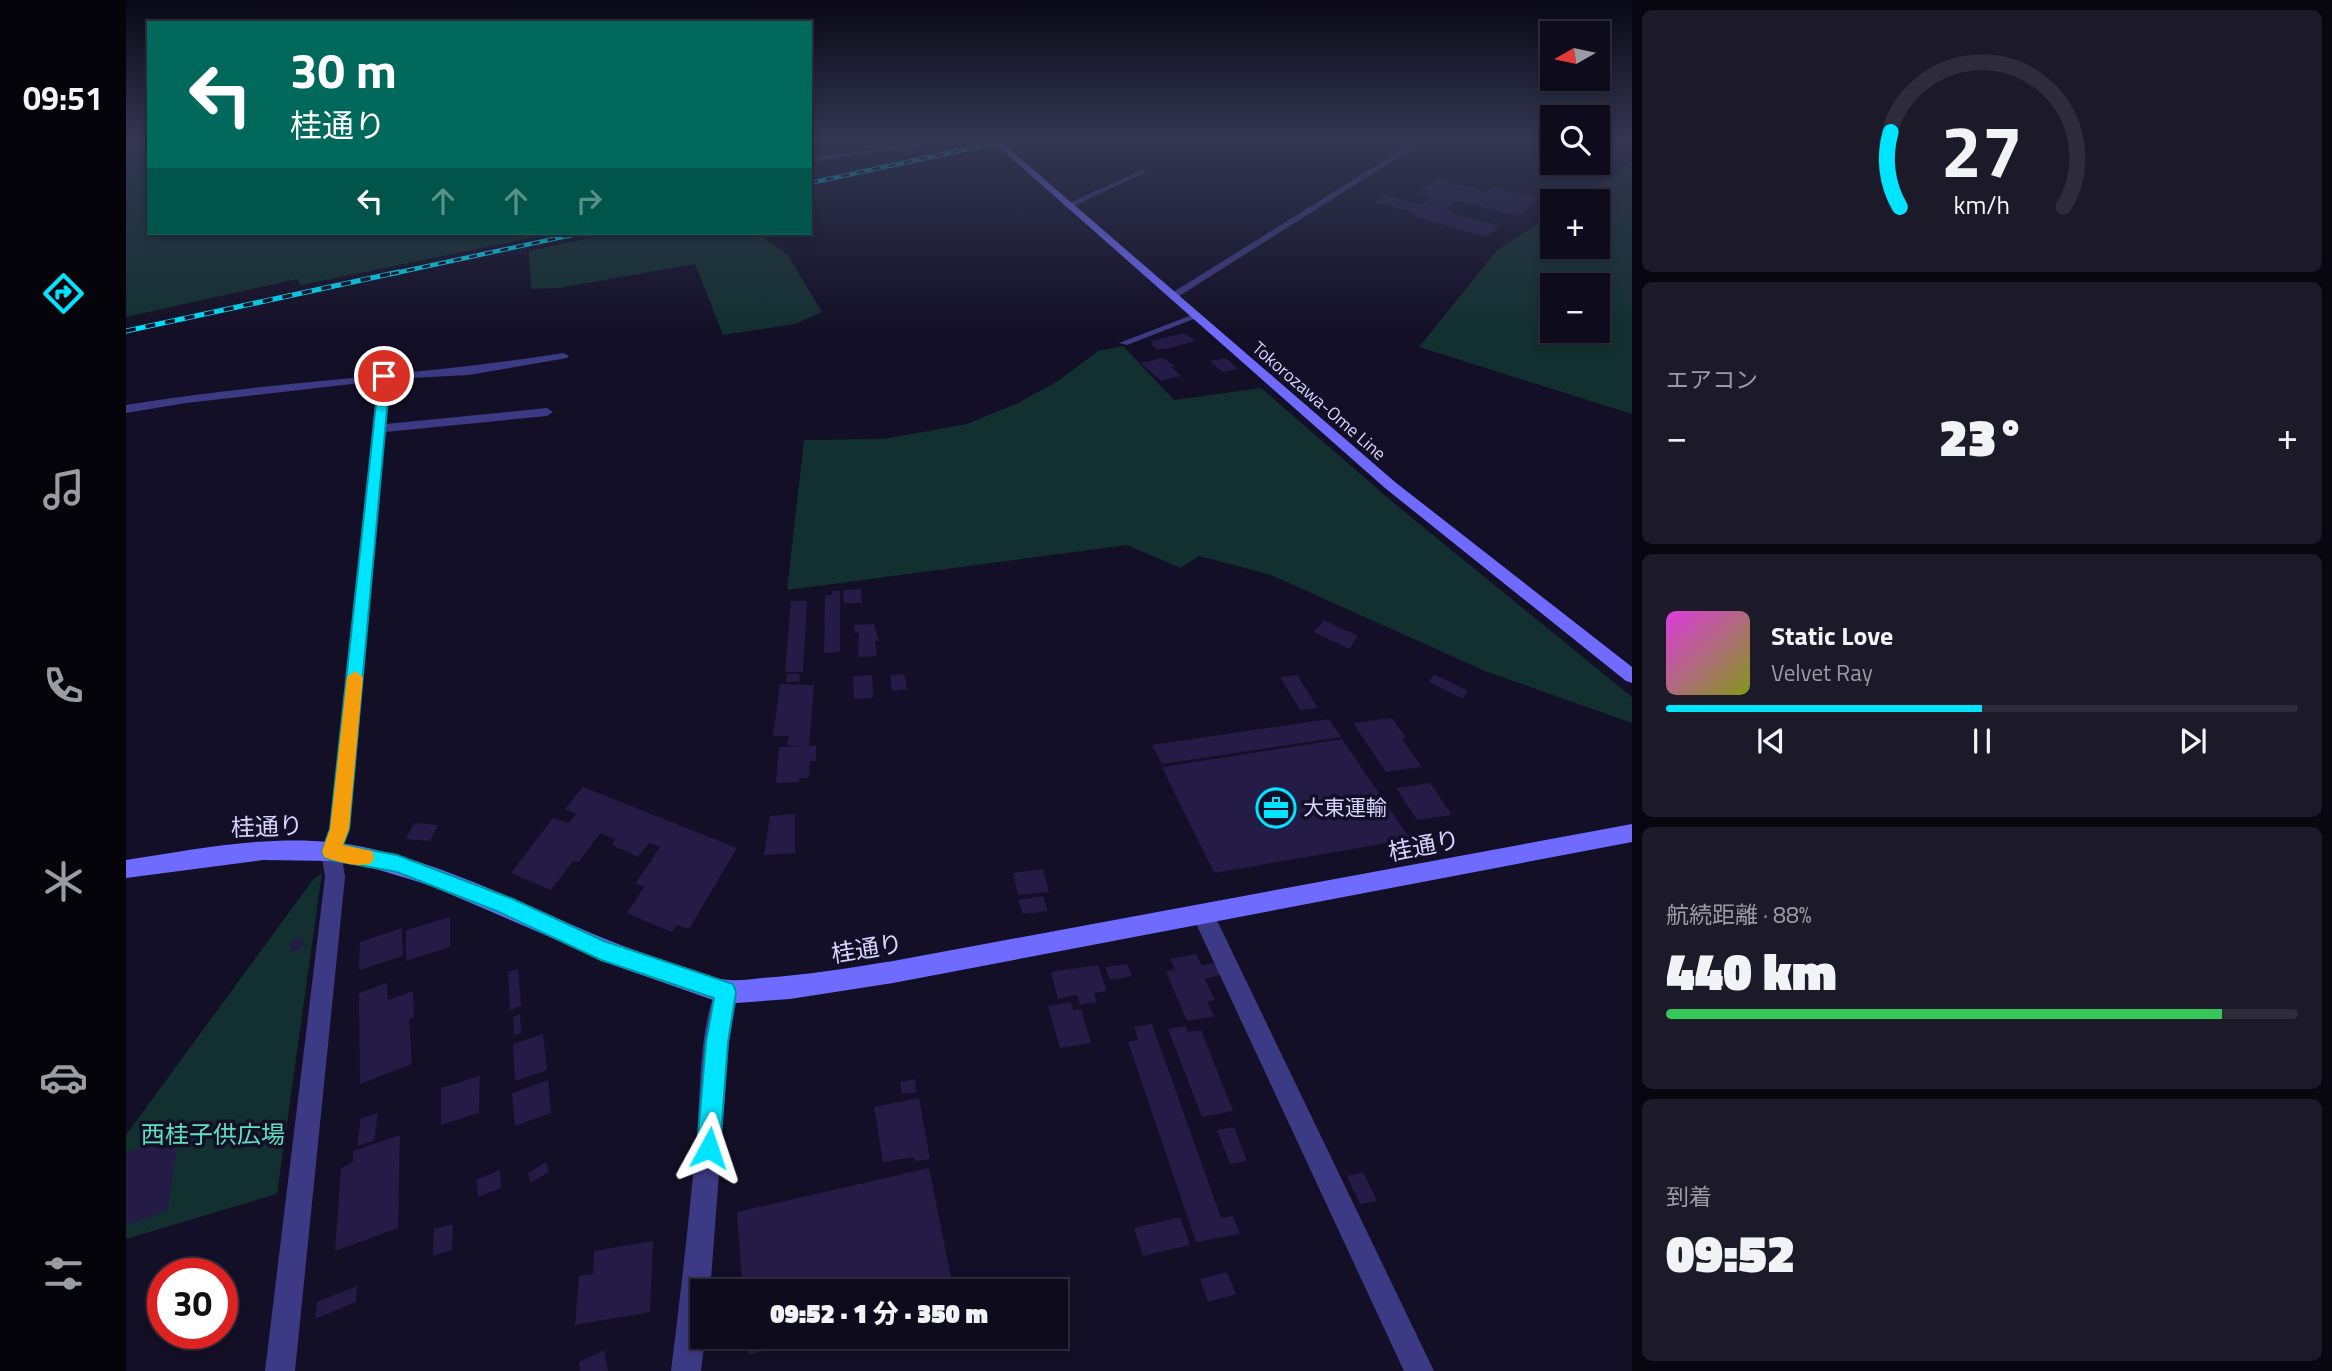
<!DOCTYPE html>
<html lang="ja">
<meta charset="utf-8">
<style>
:root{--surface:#0e0b1c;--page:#1c1929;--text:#f1f3f6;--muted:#9b9ba3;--line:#2e2b3b;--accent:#00e5ff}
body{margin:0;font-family:"Titillium Web","Noto Sans JP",sans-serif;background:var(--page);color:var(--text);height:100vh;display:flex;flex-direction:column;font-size:26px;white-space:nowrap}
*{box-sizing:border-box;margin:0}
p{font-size:23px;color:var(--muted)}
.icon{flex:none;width:38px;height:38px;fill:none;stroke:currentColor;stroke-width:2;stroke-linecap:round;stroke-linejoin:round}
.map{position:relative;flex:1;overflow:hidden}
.details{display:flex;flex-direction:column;gap:10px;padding:10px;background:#08060f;width:700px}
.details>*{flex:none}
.hud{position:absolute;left:21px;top:21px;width:665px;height:214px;border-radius:0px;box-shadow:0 4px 10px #0003,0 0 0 2px var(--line);background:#00695c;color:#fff;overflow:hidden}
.needle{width:46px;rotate:261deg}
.buttons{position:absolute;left:1414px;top:21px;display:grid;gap:14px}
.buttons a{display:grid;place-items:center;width:70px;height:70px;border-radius:0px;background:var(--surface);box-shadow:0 4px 10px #0003,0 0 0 2px var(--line);font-size:35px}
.speed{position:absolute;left:21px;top:1258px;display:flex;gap:14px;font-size:35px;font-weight:700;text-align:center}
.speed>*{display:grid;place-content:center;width:91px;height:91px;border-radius:50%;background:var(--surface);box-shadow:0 4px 10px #0003,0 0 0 2px var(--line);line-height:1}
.speed .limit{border:10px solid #d22;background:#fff;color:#111}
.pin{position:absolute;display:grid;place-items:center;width:60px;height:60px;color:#fff;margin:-30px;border:4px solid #fff;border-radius:50%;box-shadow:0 2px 7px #0007}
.me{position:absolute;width:77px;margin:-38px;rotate:5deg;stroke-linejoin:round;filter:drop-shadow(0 0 5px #0008)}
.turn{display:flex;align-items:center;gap:24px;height:147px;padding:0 28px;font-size:32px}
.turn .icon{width:91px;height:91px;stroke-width:2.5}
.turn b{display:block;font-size:49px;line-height:60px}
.lanes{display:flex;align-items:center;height:66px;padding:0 28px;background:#0003;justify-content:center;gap:35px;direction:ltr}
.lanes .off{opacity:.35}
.big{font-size:52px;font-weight:800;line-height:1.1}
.details .widget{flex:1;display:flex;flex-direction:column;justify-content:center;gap:10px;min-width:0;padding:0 24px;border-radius:10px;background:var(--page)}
.details .dial{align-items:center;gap:0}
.dial svg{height:182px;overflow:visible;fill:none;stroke:var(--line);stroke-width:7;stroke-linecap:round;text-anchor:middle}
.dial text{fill:var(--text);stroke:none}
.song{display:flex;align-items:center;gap:21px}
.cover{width:84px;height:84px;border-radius:10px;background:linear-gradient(135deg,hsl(300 70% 55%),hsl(70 70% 35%))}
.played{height:7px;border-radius:4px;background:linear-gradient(90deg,var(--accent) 50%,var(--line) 50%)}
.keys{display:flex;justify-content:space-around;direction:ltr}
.heat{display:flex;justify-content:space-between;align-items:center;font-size:38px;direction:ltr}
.charge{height:10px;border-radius:5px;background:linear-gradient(90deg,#34c759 88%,var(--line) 0)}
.trip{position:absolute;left:564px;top:1279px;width:378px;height:70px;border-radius:0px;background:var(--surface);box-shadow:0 4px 10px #0003,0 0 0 2px var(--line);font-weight:800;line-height:70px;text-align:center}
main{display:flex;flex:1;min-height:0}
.tab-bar{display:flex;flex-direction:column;width:126px;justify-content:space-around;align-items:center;background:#06040b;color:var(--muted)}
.tab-bar .icon{width:49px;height:49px}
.tab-bar .active{color:var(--accent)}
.tab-bar b{font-size:32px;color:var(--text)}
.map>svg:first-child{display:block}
.green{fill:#12302f;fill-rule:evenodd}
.building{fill:#241b47}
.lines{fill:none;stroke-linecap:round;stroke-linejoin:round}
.lane{fill:#3d3a85;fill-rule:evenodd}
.street{fill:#3d3a85;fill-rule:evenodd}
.secondary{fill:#6f6bff;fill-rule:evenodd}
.rail-far1-casing{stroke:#00e5ff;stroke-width:4.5}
.rail-casing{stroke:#00e5ff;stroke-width:5}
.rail-far1{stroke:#130f26;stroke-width:2.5;stroke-dasharray:8;stroke-linecap:butt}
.rail{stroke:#130f26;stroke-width:3.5;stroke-dasharray:10;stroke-linecap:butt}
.route{fill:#00e5ff;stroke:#0095a6;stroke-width:2}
.slow{fill:#f59e0b}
.labels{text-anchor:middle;stroke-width:7;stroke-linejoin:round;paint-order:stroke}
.far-street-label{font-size:18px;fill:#d9d4ff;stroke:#130f26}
.poi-label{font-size:21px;fill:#d9d4ff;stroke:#130f26;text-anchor:start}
.near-street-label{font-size:24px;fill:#d9d4ff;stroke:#130f26}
.near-park-label{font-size:24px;fill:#5fe0c0;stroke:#130f26}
</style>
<main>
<nav class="tab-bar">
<b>09:51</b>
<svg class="icon active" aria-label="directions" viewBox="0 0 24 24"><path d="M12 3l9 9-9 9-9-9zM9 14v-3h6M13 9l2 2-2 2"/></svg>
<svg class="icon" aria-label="music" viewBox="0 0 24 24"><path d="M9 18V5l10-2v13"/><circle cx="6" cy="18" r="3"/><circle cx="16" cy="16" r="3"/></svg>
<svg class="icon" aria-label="phone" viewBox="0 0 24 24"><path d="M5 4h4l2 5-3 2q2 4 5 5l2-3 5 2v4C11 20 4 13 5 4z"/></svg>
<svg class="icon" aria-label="climate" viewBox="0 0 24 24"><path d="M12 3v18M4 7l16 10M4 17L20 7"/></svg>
<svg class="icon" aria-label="car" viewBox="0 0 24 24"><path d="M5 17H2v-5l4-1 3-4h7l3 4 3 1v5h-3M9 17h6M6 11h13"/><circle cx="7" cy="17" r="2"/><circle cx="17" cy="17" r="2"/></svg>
<svg class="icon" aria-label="filters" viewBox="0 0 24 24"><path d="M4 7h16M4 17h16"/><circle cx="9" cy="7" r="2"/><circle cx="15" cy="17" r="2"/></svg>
</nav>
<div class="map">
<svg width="1506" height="1371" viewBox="0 0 1506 1371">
<rect width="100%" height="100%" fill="#130f26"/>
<g class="green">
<polygon points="0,140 23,140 23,233 429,233 175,285 171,279 0,317"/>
<path d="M1506,160V414L1293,347L1371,250L1426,215V247H1472V201H1448L1485,178ZM1472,285V331H1426V285Z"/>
<polygon points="486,233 631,233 661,254 696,312 669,324 597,335 569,264 433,288 405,289 403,251"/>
<polygon points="997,346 1048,400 1135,388 1269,504 1506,697 1506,723 1359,671 1145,575 1073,556 1054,568 1001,545 661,590 678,440 758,439 841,424 890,404 932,381 972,351"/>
<polygon points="196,873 151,1194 0,1239 0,1135 186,881"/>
</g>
<g class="building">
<polygon points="1310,179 1361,191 1366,187 1412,199 1392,216 1332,201 1319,211 1374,226 1361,237 1289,217 1289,213 1249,202 1259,195 1295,205 1306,197 1290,193"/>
<polygon points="1058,333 1070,341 1040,349 1031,349 1025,344 1028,344 1025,341"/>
<polygon points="1037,358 1049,366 1045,367 1055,376 1035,381 1015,363"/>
<polygon points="1100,358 1112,369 1096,372 1084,361"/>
<polygon points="735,589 736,603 718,603 717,590"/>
<polygon points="706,591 714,591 714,652 698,653 699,595 706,595"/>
<polygon points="665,601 681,601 677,672 659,672"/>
<polygon points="1198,620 1232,636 1223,649 1188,632"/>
<polygon points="748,624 753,641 749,641 751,656 732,657 733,632 729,633 728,625"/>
<polygon points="661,674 674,674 673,682 660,682"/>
<polygon points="778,674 781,689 766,691 764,675"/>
<polygon points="1308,674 1342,691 1337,699 1303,682"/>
<polygon points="746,675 747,698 728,699 727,676"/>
<polygon points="1171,675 1192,708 1174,710 1154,677"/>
<polygon points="654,684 688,685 683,746 690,746 690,761 684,761 683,778 674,778 673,782 650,783 653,747 674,746 661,745 663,736 647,736"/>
<polygon points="1266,718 1280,738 1276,739 1296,767 1260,772 1227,723"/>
<polygon points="1203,719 1215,737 1036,764 1026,745"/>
<polygon points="1216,739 1284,839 1088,873 1036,767"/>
<polygon points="1304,783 1326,815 1291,820 1270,788"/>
<polygon points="457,787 611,848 563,929 551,925 545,932 501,913 518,887 510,883 534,847 523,843 512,857 486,845 489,839 474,833 453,862 447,861 425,890 385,873 427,818 443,823 450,814 439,809"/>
<polygon points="669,814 669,853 638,855 644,816"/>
<polygon points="288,823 312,825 304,841 280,839"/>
<polygon points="917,869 923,892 892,895 887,873"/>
<polygon points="917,896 922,911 897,914 892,900"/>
<polygon points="324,917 324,947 280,961 280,930"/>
<polygon points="276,928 277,956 233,970 234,942"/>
<polygon points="177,937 176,948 164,952 166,941"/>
<polygon points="1070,954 1076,965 1092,963 1097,974 1079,979 1089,1000 1081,1002 1088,1016 1061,1021 1040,972 1049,969 1044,959"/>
<polygon points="1001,964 1006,976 984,980 979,967"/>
<polygon points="972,965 981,991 968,993 971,1002 954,1005 951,995 932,999 925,972"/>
<polygon points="392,969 395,1006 384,1010 382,972"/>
<polygon points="261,983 262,1000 287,991 288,1017 283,1020 286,1064 234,1084 233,993"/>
<polygon points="945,1002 947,1010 955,1009 965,1043 934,1048 922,1006"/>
<polygon points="394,1014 395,1033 388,1035 387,1017"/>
<polygon points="1026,1024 1095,1218 1107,1216 1114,1234 1070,1242 1002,1042 1012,1040 1008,1027"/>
<polygon points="1060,1026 1062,1032 1075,1030 1107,1111 1076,1117 1042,1029"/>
<polygon points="417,1034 421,1070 389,1081 387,1044"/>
<polygon points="354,1076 353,1113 315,1125 315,1088"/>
<polygon points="789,1079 791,1092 776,1094 774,1082"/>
<polygon points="422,1080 425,1113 389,1126 386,1093"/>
<polygon points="793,1098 804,1159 789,1161 788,1157 757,1162 748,1107"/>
<polygon points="252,1113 248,1141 231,1146 235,1118"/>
<polygon points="1108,1127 1121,1161 1104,1164 1091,1130"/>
<polygon points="53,1133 42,1210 0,1226 0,1153"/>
<polygon points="274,1135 272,1228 209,1251 215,1168 227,1162 227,1151"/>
<polygon points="420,1162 423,1172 404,1183 402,1173"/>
<polygon points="803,1168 828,1292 617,1292 611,1212"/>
<polygon points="374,1170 375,1188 352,1197 350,1180"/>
<polygon points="1237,1172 1251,1201 1234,1204 1221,1176"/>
<polygon points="1054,1217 1064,1245 1017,1256 1008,1228"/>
<polygon points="327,1224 326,1250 307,1256 308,1229"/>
<polygon points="527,1241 524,1312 449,1325 453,1276 467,1274 468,1251"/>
<polygon points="1101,1272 1110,1294 1082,1302 1074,1279"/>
<polygon points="231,1286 230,1302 189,1319 191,1302"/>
<polygon points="621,1337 689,1337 689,1338 622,1355"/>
<polygon points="478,1350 482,1371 454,1371 453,1362"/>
</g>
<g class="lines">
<g class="lane">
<polygon points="1018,169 1020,172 944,208 937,206"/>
<polygon points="1066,315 1073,317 1001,345 993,343"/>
</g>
<g class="street">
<polygon points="818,140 838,140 684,162 684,158"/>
<polygon points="1291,140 1300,140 1050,298 1041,296"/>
<path d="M437,353L443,356L441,358L343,375L264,379L260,424L421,408L427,412L421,416L259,432L224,829L215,851L219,877L169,1371H139L199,877L195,851L204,829L252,381L60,403L0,413V405C145,381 292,376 437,353Z"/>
<polygon points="1077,905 1085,908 1308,1371 1278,1371 1066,915 1069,908"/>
<path d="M600,980L608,984L612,992L603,1042L584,1292H576V1337H579L575,1371H545C555,1291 564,1212 571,1132C575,1084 573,1028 592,984Z"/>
</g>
<g class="secondary">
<polygon points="865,140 873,140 1269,482 1506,667 1506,683 1500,681 1259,488"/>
<path d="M1506,824V842L767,983L664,999L611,1003L590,1001L496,968L303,885L240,866L206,861L137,860L0,878V860C78,848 163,830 242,848C337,869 423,919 513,952C542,963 573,978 604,980C615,981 625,979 636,978C680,975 723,968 767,961Z"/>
</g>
<g class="rail-far1-casing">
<g id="rail-far1">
<polyline points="684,183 883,140"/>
<polyline points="265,274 455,233"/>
</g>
</g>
<g class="rail-casing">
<polyline id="rail" points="0,331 273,272"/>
</g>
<use href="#rail-far1" class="rail-far1"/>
<use href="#rail" class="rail"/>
</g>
<linearGradient id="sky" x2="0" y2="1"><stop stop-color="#0a0815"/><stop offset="0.42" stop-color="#333752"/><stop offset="1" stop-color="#333752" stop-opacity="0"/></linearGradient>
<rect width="1506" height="332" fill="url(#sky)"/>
<polygon class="route" points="258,373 264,376 223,829 217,845 271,855 387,899 478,941 607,984 610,992 602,1042 594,1148 591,1156 583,1160 574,1156 571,1148 580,1042 588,998 475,960 373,912 271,872 205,860 198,857 196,851 204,829 253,376"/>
<path class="slow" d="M229,671L237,677L223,829L217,845L246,851L248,857L246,863C233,868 211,862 198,857L196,851L204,829L221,677Z"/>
<defs>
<g id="office-ring" transform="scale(2.0125)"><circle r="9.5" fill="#130f26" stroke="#00e5ff" stroke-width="1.5"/><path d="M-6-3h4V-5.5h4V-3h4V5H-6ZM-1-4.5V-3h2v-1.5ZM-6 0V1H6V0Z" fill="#00e5ff"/></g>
</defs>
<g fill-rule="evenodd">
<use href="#office-ring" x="1150" y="808"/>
</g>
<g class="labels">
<g class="far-street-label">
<text transform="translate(1193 401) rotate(41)" y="6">Tokorozawa-Ome Line</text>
</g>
<g class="poi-label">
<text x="1177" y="815">大東運輸</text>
</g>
<g class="near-street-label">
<text transform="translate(141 827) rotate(-2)" y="8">桂通り</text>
<text transform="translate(1298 846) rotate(-11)" y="8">桂通り</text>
<text transform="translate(741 949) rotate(-9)" y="8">桂通り</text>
</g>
<g class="near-park-label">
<text x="87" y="1143">西桂子供広場</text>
</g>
</g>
</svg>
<div class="buttons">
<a><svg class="needle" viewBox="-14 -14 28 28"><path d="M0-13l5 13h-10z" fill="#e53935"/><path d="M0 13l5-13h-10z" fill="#9b9ba3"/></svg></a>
<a><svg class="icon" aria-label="search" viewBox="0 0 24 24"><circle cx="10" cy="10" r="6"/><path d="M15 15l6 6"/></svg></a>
<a>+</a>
<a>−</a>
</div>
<div class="speed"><div class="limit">30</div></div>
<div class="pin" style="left:258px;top:376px;background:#d93025"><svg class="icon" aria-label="arrive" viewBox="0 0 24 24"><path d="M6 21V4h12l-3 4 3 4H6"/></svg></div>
<svg class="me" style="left:583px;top:1148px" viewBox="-20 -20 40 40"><path d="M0-17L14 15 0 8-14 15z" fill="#00e5ff" stroke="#fff" stroke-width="4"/></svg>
<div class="trip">09:52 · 1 分 · 350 m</div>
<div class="hud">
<div class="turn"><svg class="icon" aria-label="left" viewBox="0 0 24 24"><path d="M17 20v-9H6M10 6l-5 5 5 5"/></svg><div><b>30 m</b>桂通り</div></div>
<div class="lanes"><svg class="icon" aria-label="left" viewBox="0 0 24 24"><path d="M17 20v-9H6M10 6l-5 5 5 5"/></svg><svg class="icon off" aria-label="ahead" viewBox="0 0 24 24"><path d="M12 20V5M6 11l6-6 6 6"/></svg><svg class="icon off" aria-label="ahead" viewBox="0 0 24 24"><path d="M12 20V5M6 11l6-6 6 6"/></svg><svg class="icon off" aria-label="right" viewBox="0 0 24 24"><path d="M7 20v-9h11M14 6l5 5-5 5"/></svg></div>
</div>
</div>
<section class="details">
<div class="widget dial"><svg viewBox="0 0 100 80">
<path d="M14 69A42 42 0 1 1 86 69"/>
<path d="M14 69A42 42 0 0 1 10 36" stroke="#00e5ff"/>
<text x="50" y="56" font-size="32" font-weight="700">27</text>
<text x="50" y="72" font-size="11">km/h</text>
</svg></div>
<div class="widget"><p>エアコン</p>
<div class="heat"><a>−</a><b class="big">23°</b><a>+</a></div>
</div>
<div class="widget">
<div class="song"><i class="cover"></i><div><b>Static Love</b><p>Velvet Ray</p></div></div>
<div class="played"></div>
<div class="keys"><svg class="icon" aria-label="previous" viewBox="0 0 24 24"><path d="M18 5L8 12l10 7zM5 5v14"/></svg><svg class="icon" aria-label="pause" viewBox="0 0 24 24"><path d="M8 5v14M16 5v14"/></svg><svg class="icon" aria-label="next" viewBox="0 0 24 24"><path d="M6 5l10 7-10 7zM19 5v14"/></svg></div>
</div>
<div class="widget"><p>航続距離 · 88%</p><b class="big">440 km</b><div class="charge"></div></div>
<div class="widget"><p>到着</p><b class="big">09:52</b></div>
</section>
</main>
